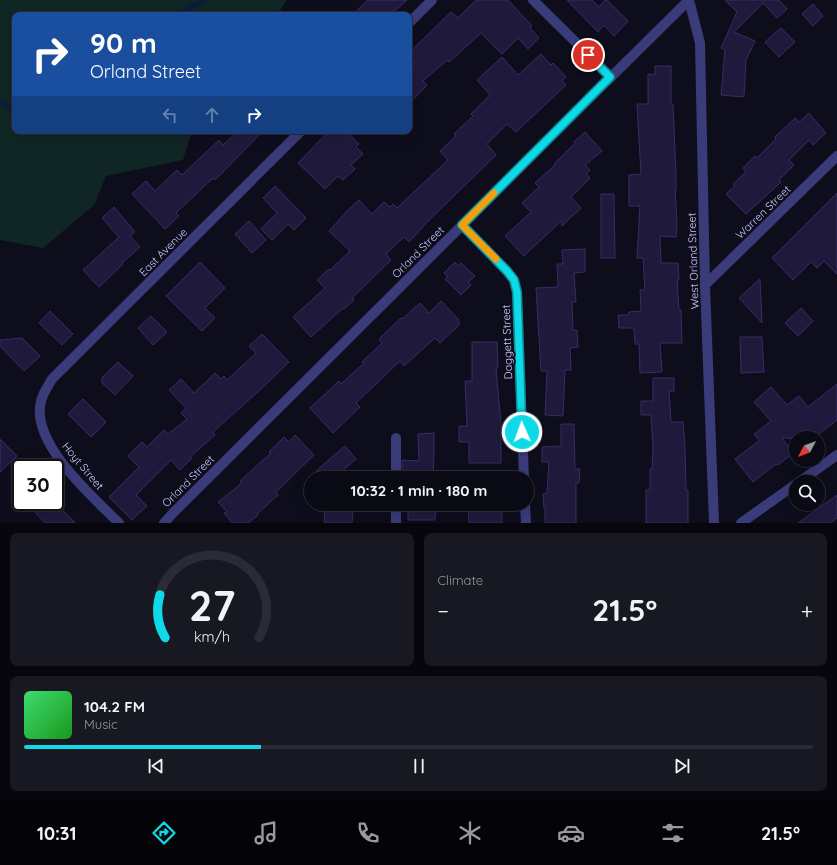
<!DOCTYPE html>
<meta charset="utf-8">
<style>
:root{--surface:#0a0a15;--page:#181822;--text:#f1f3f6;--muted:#999aa0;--line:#2a2b34;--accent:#0ddae6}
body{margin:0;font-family:Quicksand,sans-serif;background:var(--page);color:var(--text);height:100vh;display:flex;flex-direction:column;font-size:15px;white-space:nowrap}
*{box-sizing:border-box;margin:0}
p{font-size:13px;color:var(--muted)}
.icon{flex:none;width:22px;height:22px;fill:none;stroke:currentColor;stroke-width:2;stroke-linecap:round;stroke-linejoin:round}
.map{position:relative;height:523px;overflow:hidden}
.details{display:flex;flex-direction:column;gap:10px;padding:10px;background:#06060c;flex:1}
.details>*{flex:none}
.banner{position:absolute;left:12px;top:12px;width:400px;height:122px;border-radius:8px;box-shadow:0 4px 16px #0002,0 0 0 1px var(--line);background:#1a4fa0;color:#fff;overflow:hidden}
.needle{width:26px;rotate:229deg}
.fabs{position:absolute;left:789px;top:431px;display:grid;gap:8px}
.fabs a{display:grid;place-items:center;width:36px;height:36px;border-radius:50%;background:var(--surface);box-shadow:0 4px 16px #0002,0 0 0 1px var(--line);font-size:20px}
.speed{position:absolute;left:12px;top:459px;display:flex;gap:8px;font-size:20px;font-weight:700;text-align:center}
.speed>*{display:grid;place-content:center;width:52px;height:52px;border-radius:50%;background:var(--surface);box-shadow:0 4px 16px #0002,0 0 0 1px var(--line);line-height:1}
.speed .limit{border:2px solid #111;border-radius:6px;background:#fff;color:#111}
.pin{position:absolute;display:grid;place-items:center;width:34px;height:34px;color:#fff;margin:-17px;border:2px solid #fff;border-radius:50%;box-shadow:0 1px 4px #0007}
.me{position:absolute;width:44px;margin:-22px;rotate:358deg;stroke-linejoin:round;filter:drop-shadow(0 0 3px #0008)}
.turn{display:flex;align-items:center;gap:14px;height:84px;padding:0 12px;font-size:18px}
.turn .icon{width:52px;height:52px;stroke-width:2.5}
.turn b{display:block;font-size:28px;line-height:34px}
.lanes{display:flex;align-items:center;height:38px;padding:0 12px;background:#0003;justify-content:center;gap:20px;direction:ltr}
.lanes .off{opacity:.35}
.big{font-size:30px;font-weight:700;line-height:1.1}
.details .widget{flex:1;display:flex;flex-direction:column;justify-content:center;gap:6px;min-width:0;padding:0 14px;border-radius:8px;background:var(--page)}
.details .dial{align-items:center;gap:0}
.dial svg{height:104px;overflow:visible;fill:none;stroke:var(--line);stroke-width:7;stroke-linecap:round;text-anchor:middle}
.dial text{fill:var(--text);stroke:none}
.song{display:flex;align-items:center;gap:12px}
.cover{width:48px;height:48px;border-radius:6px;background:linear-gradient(135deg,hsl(140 70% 55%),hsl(120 70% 35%))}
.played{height:4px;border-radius:2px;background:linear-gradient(90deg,var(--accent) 30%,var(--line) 30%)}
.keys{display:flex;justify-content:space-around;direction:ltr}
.heat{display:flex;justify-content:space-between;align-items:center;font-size:22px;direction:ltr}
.details .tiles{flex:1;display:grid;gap:10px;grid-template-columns:1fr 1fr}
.widget:last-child{grid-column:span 2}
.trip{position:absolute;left:304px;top:471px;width:230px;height:40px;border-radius:20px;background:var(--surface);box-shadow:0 4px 16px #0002,0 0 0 1px var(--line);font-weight:700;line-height:40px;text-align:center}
.menu{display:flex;height:64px;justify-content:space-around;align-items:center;background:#040408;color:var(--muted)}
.menu .icon{width:28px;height:28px}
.menu .active{color:var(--accent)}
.menu b{font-size:18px;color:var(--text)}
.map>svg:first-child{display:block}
.green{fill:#102624}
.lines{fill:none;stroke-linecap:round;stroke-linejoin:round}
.stream{stroke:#0b1d37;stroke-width:5}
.building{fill:#1f1a3c;stroke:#362d67}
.street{stroke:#3a3b79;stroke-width:10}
.route-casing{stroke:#088e96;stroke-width:10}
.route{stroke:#0ddae6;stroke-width:7}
.slow{stroke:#f59e0b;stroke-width:7}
.labels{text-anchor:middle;stroke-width:4;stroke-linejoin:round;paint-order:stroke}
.street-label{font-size:11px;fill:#cecbfc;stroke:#0e0d1c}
</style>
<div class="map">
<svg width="837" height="523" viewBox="0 0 837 523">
<rect width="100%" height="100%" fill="#0e0d1c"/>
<polygon class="green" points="0,0 287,0 277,15 15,15 15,131 192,131 183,160 106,176 94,205 43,248 0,240"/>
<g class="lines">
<g class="stream">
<polyline points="176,15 205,0"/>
<polyline points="0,102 15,111"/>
</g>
</g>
<g class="building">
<polygon points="368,0 407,0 390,15 352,15"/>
<polygon points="476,0 508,0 532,26 530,28 539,38 528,49 518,38 502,54 481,33 449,62 447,60 423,81 427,85 409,104 409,67 410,68 415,63 409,57 409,53 451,12 458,18"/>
<polygon points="567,0 592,0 599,7 605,0 607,0 628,21 614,36 604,25 598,32"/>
<polygon points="725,0 779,0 787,9 777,18 763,3 734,32 755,41 746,60 744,97 721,95 725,50 721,48 737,12"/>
<polygon points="813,4 823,16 813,26 802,14"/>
<polygon points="781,28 795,42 779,57 765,42"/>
<polygon points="541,54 551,65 553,63 566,77 562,80 566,85 516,132 507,124 487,144 496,155 422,227 423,227 409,242 404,237 386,254 391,260 352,298 354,300 344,309 343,308 311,337 293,317 325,288 317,280 329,269 330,270 350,251 329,231 348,210 359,200 372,214 384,202 390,207 393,204 397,208 448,160 440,151 456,136 454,134 473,116 471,114 490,95 477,80 502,57 518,75"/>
<polygon points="655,66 671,66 671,104 673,104 676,174 676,190 675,190 677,223 676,237 660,236 661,263 678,263 679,280 677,280 679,310 681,310 682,343 660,343 662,372 640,373 639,344 635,344 634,328 619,328 618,315 628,315 629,312 641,311 640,290 645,290 643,258 637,258 640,206 629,206 629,175 641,174 637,104 648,104 648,74 655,75"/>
<polygon points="809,113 826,133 813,145 809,140 789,160 794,165 779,180 781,182 746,214 726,194 735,186 733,184 746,172 743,168 755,156 757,158 776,139 775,137 795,118 799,122"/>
<polygon points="238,131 263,131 226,169 215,180 213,178 176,213 179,216 165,229 132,194 146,181 155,191 177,170 182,175 219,140 223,145"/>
<polygon points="329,131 346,131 359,144 356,147 363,154 351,165 355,169 343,180 338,176 325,189 298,163"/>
<polygon points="585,132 602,151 585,165 590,170 586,174 590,178 571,197 581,208 562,226 561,221 524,256 505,236 531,212 522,203 539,187 535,183 555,165 554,164 575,143 574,142"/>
<polygon points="275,186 306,218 294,230 288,224 272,240 261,229 277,213 263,198"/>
<polygon points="837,193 837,274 824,261 817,268 811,262 793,280 772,258"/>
<polygon points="601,194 614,194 615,258 601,258"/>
<polygon points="114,207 135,232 130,236 140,247 122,263 123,264 99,287 83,270 119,237 102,218"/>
<polygon points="249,221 266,240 252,253 235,234"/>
<polygon points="585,249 585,272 574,273 576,302 572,302 573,330 577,330 578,347 570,348 571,370 565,370 563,416 545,415 547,371 541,371 536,288 558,287 557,264 563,264 562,250"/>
<polygon points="200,262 225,288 205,308 215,318 202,331 166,296"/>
<polygon points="455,262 458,266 461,263 475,276 468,282 471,285 461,295 445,279 448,277 444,273"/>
<polygon points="760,279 762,323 739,298"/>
<polygon points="441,301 459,320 459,325 440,343 435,338 404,366 400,361 356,403 360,407 333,433 310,408 339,381 341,384 364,363 362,362 382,343 379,339 401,318 402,319 420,303 429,313"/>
<polygon points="801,308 813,321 798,336 785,323"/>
<polygon points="50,311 73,334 62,345 39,323"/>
<polygon points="151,316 167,332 153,345 138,328"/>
<polygon points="262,334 289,362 260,390 213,432 215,435 190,457 192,458 180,470 171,460 136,495 147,506 132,520 109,497 139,467 128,456 142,442 147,447 164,430 168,434 187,419 181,413 186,408 169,390 181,379 194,393 215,373 221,379 224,376 227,380 256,353 249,346"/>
<polygon points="740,337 762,337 764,372 741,373"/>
<polygon points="22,338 40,356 24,371 0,346 0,340"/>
<polygon points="472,342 497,342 498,368 496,368 501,425 501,463 469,463 469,442 459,442 459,426 467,426 465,381 472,381"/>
<polygon points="118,362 133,376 115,395 102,383 102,378"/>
<polygon points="653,378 674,378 674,391 669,391 671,422 683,422 685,446 686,490 688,490 688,523 646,523 646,490 650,490 650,469 652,469 653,449 651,415 641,415 641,401 653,401"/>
<polygon points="837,384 837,420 814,438 782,438 793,453 778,465 776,464 753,482 735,459 759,441 754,434 771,421 754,402 771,387 787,405 799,396 808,407"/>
<polygon points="83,399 106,422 91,437 68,414"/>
<polygon points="561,424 574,424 575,469 580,469 579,483 576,483 576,523 545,523 545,508 544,508 543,494 547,493 549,462 542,462 542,447 561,446"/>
<polygon points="434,433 434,454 433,477 415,476 415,478 402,478 402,460 419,461 418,434"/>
<polygon points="295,435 314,455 276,492 278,495 257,514 258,515 248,523 232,523 224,513 227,512 218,502 242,483 240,481 271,453 269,452 284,437 289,442"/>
<polygon points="0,439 17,456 0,472"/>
<polygon points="345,446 356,459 334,478 322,478 316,471"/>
<polygon points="837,495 837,518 830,523 798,523"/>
<polygon points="26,502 55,502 75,523 45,523"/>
<polygon points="325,504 344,504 344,508 353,509 352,523 324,523"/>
<polygon points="408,504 436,504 435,520 408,520"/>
<polygon points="468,504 502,504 502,523 469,523"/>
</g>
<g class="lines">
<g class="street">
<polyline points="533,0 611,77"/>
<polyline points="689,0 700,43 705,285 714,523"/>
<polyline points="409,23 432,0"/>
<polyline points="462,225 507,271 514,280 517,293 524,478"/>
<polyline points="705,285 837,156"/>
<polyline points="396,478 396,438"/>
<polyline points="799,482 837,455"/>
<polyline points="525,504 526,523"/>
<path d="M119,523C93,497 30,443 41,401C43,393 48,386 52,379L301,131"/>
<polyline points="164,523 173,513 611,77 689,0"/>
<polyline points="396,523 396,504"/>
<polyline points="741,523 796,484"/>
</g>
</g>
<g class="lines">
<g class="route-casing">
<polyline id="route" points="522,432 517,292 514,280 507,271 462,225 610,77 588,55"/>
</g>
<use href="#route" class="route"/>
<polyline class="slow" points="494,193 462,225 496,259"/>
</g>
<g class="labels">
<g class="street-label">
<text transform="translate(763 212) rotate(-44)" y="4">Warren Street</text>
<text transform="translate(163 252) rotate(-45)" y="4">East Avenue</text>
<text transform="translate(418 252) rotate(-45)" y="4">Orland Street</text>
<text transform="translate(693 261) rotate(-92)" y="4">West Orland Street</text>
<text transform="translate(507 342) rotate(-92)" y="4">Daggett Street</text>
<text transform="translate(83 466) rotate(50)" y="4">Hoyt Street</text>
<text transform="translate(188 481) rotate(-45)" y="4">Orland Street</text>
</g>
</g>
</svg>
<div class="fabs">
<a><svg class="needle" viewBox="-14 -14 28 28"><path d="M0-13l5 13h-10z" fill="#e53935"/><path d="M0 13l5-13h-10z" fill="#999aa0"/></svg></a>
<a><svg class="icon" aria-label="search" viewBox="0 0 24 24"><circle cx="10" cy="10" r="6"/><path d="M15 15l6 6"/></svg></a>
</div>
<div class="speed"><div class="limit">30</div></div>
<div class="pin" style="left:588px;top:55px;background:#d93025"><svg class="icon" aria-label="arrive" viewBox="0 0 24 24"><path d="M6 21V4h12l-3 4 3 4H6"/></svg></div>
<svg class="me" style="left:522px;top:432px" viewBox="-20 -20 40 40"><circle r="17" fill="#0ddae6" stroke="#fff" stroke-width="3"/><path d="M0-11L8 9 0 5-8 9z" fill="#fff"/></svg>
<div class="trip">10:32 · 1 min · 180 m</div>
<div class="banner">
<div class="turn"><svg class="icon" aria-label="right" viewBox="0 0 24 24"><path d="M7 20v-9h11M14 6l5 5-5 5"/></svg><div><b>90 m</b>Orland Street</div></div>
<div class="lanes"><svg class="icon off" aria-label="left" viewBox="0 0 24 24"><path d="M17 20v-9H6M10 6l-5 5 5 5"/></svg><svg class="icon off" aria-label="ahead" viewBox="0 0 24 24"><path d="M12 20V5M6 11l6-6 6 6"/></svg><svg class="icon" aria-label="right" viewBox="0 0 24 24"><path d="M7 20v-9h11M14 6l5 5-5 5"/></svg></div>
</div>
</div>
<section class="details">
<div class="tiles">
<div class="widget dial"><svg viewBox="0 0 100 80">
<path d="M14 69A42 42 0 1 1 86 69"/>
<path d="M14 69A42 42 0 0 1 10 36" stroke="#0ddae6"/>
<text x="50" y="56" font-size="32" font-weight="700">27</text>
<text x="50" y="72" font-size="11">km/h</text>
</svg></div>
<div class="widget"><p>Climate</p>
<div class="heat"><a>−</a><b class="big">21.5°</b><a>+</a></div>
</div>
<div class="widget">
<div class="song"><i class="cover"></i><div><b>104.2 FM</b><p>Music</p></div></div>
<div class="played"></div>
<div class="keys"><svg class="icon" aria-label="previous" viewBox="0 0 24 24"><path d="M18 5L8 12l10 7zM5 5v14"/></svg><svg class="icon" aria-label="pause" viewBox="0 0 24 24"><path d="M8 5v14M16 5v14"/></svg><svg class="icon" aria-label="next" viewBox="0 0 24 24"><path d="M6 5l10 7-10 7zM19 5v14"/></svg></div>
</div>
</div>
</section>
<nav class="menu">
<b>10:31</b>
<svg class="icon active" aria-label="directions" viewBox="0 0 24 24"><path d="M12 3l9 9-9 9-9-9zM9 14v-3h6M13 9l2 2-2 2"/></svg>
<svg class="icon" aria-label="music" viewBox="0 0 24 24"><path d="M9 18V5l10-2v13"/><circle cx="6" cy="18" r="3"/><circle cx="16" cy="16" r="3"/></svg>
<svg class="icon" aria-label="phone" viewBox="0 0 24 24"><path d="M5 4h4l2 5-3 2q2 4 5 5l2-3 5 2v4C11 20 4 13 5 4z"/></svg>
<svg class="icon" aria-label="climate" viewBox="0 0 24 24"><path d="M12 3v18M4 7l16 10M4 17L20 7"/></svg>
<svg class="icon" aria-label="car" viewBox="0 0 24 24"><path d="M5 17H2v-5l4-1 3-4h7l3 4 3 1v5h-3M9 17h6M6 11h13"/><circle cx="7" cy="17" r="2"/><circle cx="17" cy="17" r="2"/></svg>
<svg class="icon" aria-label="filters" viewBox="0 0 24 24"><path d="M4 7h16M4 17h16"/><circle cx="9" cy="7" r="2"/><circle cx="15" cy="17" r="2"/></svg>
<b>21.5°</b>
</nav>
